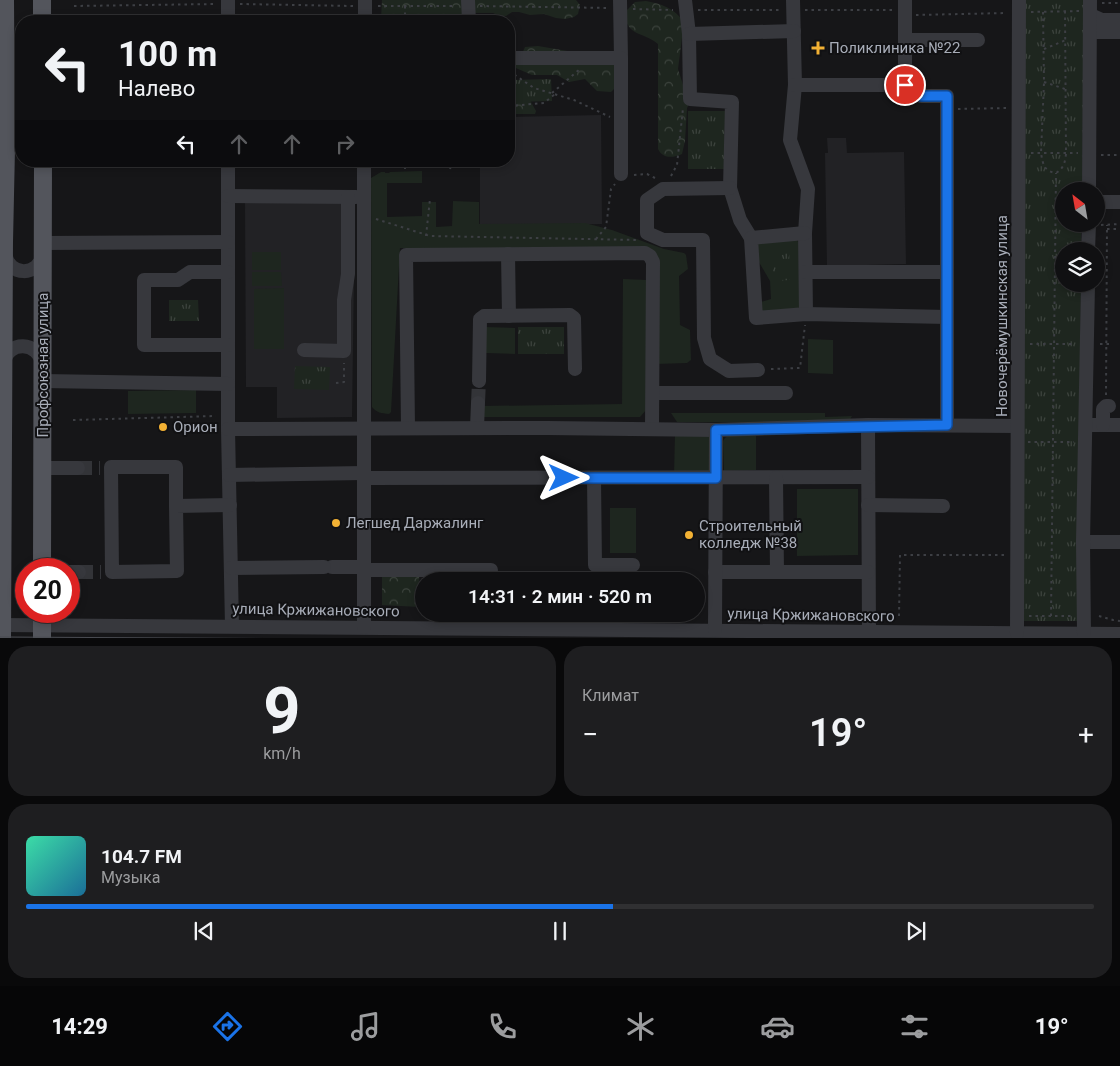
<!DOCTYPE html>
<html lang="ru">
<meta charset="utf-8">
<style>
:root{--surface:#101012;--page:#1e1e20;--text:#f1f3f6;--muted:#9c9d9f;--line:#303032;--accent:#1a73e8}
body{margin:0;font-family:Roboto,sans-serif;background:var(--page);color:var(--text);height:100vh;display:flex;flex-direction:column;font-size:19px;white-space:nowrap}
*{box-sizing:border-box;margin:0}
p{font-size:16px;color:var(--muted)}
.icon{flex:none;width:28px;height:28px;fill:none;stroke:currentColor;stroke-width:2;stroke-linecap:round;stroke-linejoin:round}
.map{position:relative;height:638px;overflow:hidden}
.sheet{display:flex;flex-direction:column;gap:8px;padding:8px;background:#09090a;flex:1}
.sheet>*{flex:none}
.hud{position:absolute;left:15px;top:15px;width:500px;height:152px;border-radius:20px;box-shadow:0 2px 8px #0003,0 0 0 1px var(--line);background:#101012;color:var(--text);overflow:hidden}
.needle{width:32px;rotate:329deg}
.controls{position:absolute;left:1055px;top:182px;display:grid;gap:10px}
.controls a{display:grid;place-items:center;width:50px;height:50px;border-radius:50%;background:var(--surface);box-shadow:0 2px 8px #0003,0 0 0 1px var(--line);font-size:25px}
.speed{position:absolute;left:15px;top:558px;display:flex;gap:10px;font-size:25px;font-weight:700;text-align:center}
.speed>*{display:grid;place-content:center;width:65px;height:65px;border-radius:50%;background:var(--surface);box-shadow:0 2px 8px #0003,0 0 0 1px var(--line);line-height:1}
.speed .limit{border:8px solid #d22;background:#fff;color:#111}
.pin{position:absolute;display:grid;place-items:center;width:42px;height:42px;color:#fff;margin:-21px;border:2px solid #fff;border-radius:50%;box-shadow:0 1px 5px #0007}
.me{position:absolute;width:55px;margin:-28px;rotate:90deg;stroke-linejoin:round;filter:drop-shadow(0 0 4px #0008)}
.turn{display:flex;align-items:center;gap:18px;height:105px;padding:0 20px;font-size:22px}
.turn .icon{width:65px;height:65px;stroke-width:2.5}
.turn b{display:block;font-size:35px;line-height:42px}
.lanes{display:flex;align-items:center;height:48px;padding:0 20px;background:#0003;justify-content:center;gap:25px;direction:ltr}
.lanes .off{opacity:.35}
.big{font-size:38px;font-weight:600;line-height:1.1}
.sheet .card{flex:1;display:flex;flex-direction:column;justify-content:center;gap:8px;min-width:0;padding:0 18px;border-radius:20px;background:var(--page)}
.sheet .dial{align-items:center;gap:0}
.dial b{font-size:65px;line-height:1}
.song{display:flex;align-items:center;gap:15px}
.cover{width:60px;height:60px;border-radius:8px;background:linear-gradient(135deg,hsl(160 70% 55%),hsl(200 70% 35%))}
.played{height:5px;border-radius:2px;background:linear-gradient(90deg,var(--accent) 55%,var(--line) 55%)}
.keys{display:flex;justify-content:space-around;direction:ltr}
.heat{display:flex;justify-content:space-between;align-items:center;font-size:28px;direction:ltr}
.sheet .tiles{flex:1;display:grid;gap:8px;grid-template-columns:1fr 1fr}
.card:last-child{grid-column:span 2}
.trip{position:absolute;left:415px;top:572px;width:290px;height:50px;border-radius:25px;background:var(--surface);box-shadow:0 2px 8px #0003,0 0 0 1px var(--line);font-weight:600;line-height:50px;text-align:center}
.tab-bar{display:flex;height:80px;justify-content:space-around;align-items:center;background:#060607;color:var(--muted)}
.tab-bar .icon{width:35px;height:35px}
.tab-bar .active{color:var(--accent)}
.tab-bar b{font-size:22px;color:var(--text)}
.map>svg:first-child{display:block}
.built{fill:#222225}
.green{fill:#1e261f}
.forest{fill:url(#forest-crowns)}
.park{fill:url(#park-tufts)}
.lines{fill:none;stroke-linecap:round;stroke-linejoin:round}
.minor-tunnel{stroke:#333438;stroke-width:14;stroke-dasharray:14 7;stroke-linecap:butt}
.path{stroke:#3d3f44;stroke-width:2;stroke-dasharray:2.5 4;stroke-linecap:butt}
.minor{stroke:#37383d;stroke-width:14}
.major{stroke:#53555c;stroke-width:18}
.tram{stroke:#4a4c52;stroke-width:1}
.route-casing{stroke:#114b97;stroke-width:12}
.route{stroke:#1a73e8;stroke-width:9}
.poi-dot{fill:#f2b134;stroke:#111113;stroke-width:2}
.labels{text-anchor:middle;stroke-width:4;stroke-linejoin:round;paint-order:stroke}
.poi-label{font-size:15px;fill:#a8adb8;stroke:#111113;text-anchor:start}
.street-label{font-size:15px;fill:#a8adb8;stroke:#111113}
</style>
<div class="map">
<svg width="1120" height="639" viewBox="0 0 1120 639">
<defs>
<pattern id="forest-crowns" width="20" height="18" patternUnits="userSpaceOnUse" patternTransform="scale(1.25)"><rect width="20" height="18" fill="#1e261f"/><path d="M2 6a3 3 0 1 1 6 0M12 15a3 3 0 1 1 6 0" fill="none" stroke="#3c433d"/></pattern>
<pattern id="park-tufts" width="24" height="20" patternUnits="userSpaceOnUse" patternTransform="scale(1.25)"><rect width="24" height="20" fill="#1e261f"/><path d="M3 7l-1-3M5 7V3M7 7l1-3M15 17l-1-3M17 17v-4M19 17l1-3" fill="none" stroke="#3c433d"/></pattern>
</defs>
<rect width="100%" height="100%" fill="#161618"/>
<g class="built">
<polygon points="601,115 602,224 480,226 480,161 509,161 509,117"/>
<polygon points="827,138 846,138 847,153 904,152 906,264 827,266 825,153 828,153"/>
<polygon points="245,201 355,201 352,417 277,418 277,387 246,387"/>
</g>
<g class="green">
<path d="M422,171V183H387V217L422,216V202H436V227L452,226L453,201L479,202V224L585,223L612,230L664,249L684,253L686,255L688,269L679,276L680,325L690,330L691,360L687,363L656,364L647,248H400L391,412L389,414C381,413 377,413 372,407L371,178L381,172H385V173H389L390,172Z"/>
<polygon points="796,239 799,243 800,306 796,310 764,312 761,309 761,302 771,299 770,281 756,257 756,242"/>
<rect x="252" y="252" width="29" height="18"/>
<polygon points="252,272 281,272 282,286 252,286"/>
<polygon points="623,279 647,280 647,409 640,417 481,417 482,406 622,404"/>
<polygon points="284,288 284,349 254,349 254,289"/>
<polygon points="486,327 515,328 515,354 486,353"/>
<polygon points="808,339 833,340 833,374 808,373"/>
<polygon points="196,390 196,413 128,414 128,391"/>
<polygon points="671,413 825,413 825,417 852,416 848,423 677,422"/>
<polygon points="675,434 709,436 712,441 712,472 674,475"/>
<polygon points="729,435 756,436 756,470 724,471 723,441 725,438"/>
<polygon points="797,489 858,489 858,555 797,556"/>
<rect x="610" y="508" width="26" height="45"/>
</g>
<g class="forest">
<polygon points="382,0 463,0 468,21 381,21"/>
<polygon points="473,0 576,0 580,5 578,14 574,17 565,19 556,18 544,14 530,15 519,12 512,12 506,16 500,16 493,13 475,13"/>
<path d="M646,1C662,4 674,8 684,22L678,69L689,104L687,108L685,141L682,154C673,158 663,159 658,149V44C643,31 628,38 624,13L635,2Z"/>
<polygon points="538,46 585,54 616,63 619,84 611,92 597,91 585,79 569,82 557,75 532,75 509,65 509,47 511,48 517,54 522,54 525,47"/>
<polygon points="509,79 527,95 536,111 535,114 509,114"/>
<polygon points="381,161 433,161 425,167 413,165 383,167"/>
<polygon points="382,572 419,573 420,607 382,605"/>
</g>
<g class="park">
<polygon points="1025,0 1084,0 1082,191 1064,191 1064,224 1081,224 1081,251 1064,251 1064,284 1081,284 1077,621 1022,621"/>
<polygon points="551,79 552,101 514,102 513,80"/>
<polygon points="688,111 725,111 724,169 688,169"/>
<polygon points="789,247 790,280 772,281 772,248"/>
<polygon points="169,300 198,300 199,321 169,321"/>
<rect x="518" y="327" width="46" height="27"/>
<polygon points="295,366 330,367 329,390 294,389"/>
</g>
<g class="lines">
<g class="minor-tunnel">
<polyline points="478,403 479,381"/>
<polyline points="78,468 100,468"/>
<polyline points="79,572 101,572"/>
</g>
<g class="path">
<polyline points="1102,3 1120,3"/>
<polyline points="240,4 353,6"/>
<polyline points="74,6 216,4"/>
<polyline points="378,6 456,6"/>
<polyline points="405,6 405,21"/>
<polyline points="480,6 608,8"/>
<polyline points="633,9 673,10"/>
<polyline points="698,10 781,10"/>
<polyline points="805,10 893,10"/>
<polyline points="1031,12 1079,11"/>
<path d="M1043,12L1044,82L1041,153C1043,165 1044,171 1056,173C1064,168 1065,162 1066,154L1065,11"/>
<polyline points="916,15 1007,13"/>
<polyline points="1044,49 1066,40"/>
<polyline points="509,71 534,88 574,100 610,117"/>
<polyline points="1044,82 1065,89"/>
<polyline points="552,93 580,69"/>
<polyline points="509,106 544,103 555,94"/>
<polyline points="958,109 1006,108"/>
<polyline points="1031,153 1078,153"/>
<polyline points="1101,155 1120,155"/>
<polyline points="405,161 405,169"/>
<polyline points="450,169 453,161"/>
<polyline points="634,175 647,174 655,178"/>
<polyline points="671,176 677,165 683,108"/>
<polyline points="376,219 430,236 636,240"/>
<polyline points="1101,225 1120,224"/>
<polyline points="1107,229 1120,229"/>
<polyline points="426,236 430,199"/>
<polyline points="596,239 606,227 611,189 615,184"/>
<polyline points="1030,344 1075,344"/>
<polyline points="1100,344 1109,344"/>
<polyline points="771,369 800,368 805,325"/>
<polyline points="336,383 344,382 344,363"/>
<polyline points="1106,395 1107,225"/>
<polyline points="73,420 216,416"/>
<polyline points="1028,442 1074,442"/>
<polyline points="899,616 900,555 1005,555"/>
<polyline points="1029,616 1072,616"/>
<polyline points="1051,616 1056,173"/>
<polyline points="1099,616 1113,620 1120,621"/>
</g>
<g class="minor">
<polyline points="228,0 228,21"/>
<polyline points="468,0 469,21"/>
<polyline points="620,0 621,58"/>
<polyline points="685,0 689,34 690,99 732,102 730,188 740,220 751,238"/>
<polyline points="793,0 795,85 790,140 808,189 805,233 806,314"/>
<polyline points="1091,15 1102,20 1120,20"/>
<polyline points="365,21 365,0"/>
<polyline points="1090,32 1120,32"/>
<polyline points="689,34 794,31"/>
<polyline points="905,40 978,40"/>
<polyline points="509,58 621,58 621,174"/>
<polyline points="795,85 905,85 905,0"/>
<polyline points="905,85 921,96 947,96 947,425"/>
<polyline points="228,161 228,429 232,626"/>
<polyline points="730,188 663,189 647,200 647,233 663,240 703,240 704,338 710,359 729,371 758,370"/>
<polyline points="1089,191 1090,0"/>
<polyline points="228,196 356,197"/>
<polyline points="1096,202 1120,202"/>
<polyline points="805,233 751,238 756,318 806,314 947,317"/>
<polyline points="43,243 228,242"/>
<polyline points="1088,251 1089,224"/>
<path d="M5,253C8,277 39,277 43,254"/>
<polyline points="508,254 509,316"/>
<polyline points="228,272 190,272 178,280 144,280 144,345 228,345"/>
<polyline points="806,272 947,272"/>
<polyline points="304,350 344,351 344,300 348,274 348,197"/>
<path d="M4,363C7,340 39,341 42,364"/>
<polyline points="43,381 228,384"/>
<polyline points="479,381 480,319 484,316 570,315 574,318 575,369"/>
<polyline points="653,393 786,393"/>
<polyline points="868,425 869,632"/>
<polyline points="1086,425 1120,425"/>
<polyline points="1103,425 1103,409 1106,406 1109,406"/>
<polyline points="408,428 406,255 645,253 650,256 653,262 652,429"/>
<polyline points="477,428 478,403"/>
<polyline points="228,429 547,428 716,430 868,425 1017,426"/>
<polyline points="43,468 78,468"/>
<polyline points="229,475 364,473"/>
<polyline points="364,478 868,477"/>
<polyline points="594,478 595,565 633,565"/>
<polyline points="776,478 777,572"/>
<polyline points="868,505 943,506"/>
<polyline points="176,506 176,467 111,467 112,572 177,571 176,506 230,505"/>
<polyline points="1083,542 1120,542"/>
<polyline points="332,567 364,567"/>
<polyline points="231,568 324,567"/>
<polyline points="364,570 491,570"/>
<polyline points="69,572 79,572"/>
<polyline points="715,572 868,572"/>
<polyline points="0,625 1120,634"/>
<polyline points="364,627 364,161"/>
<polyline points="715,630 716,430"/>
<polyline points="1017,633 1019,0"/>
<polyline points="1084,633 1083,542 1088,284"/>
</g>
<g class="major">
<polyline points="42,0 42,21"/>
<polyline points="42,569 43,161"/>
<polyline points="2,639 4,242 6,148 5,0"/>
<polyline points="42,639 42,611"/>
</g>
<polyline class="tram" points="0,637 350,639"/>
</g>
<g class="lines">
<g class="route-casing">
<polyline id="route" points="564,478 716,478 716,430 947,425 947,96 921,96 905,85"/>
</g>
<use href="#route" class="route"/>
</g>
<g class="poi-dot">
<path d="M815.5 40.5h5v5h5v5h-5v5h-5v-5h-5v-5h5z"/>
<circle cx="163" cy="427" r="5"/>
<circle cx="336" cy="523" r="5"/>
<circle cx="689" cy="535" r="5"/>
</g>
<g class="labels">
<g class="poi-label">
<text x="829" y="53">Поликлиника №22</text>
<text x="173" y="432">Орион</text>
<text x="346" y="528">Легшед Даржалинг</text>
<text x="699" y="531">Строительный<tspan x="699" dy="17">колледж №38</tspan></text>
</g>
<g class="street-label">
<text transform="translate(1002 316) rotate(-90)" y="5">Новочерёмушкинская улица</text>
<text transform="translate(43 365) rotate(-90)" y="5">Профсоюзная улица</text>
<text transform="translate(316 610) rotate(1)" y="5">улица Кржижановского</text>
<text transform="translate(811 615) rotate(1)" y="5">улица Кржижановского</text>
</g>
</g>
</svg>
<div class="controls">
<a><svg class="needle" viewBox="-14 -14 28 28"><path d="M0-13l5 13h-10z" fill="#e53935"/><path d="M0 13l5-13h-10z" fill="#9c9d9f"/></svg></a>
<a><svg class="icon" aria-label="layers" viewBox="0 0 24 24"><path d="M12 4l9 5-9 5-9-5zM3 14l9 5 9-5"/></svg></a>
</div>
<div class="speed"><div class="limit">20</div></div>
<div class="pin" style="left:905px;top:85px;background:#d93025"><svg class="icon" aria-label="arrive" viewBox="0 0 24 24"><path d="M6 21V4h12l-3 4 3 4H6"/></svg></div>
<svg class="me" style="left:564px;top:478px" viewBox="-20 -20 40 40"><path d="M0-17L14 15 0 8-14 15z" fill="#1a73e8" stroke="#fff" stroke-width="4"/></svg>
<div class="trip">14:31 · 2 мин · 520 m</div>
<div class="hud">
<div class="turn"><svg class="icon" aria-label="left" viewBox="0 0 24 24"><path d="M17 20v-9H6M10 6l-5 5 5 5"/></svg><div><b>100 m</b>Налево</div></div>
<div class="lanes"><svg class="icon" aria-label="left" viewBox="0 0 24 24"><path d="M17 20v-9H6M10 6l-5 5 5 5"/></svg><svg class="icon off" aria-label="ahead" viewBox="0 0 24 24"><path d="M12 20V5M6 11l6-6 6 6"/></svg><svg class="icon off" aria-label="ahead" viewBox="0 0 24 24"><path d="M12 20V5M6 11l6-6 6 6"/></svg><svg class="icon off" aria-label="right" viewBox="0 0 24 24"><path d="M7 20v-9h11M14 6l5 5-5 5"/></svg></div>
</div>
</div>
<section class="sheet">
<div class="tiles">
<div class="card dial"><b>9</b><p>km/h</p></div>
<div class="card"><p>Климат</p>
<div class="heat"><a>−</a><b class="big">19°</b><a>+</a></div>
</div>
<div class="card">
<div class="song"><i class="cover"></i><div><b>104.7 FM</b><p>Музыка</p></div></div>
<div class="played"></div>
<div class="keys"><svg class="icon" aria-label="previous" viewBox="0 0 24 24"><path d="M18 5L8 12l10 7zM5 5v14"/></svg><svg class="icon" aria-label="pause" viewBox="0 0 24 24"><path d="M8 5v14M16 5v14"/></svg><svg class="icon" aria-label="next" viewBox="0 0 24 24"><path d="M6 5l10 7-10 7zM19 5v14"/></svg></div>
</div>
</div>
</section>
<nav class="tab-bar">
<b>14:29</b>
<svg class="icon active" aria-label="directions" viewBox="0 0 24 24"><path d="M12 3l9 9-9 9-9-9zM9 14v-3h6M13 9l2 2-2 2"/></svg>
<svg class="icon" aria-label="music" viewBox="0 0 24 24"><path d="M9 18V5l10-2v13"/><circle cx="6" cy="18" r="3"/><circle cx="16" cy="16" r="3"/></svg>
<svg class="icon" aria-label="phone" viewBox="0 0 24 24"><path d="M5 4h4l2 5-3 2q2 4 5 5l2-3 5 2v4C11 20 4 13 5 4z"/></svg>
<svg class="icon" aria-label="climate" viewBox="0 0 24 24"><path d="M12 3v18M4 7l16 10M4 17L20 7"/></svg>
<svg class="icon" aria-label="car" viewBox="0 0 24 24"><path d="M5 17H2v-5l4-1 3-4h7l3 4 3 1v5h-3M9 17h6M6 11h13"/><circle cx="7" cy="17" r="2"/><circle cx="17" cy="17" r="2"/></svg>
<svg class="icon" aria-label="filters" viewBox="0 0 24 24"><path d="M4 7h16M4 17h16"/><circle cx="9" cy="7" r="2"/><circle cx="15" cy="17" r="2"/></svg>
<b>19°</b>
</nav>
